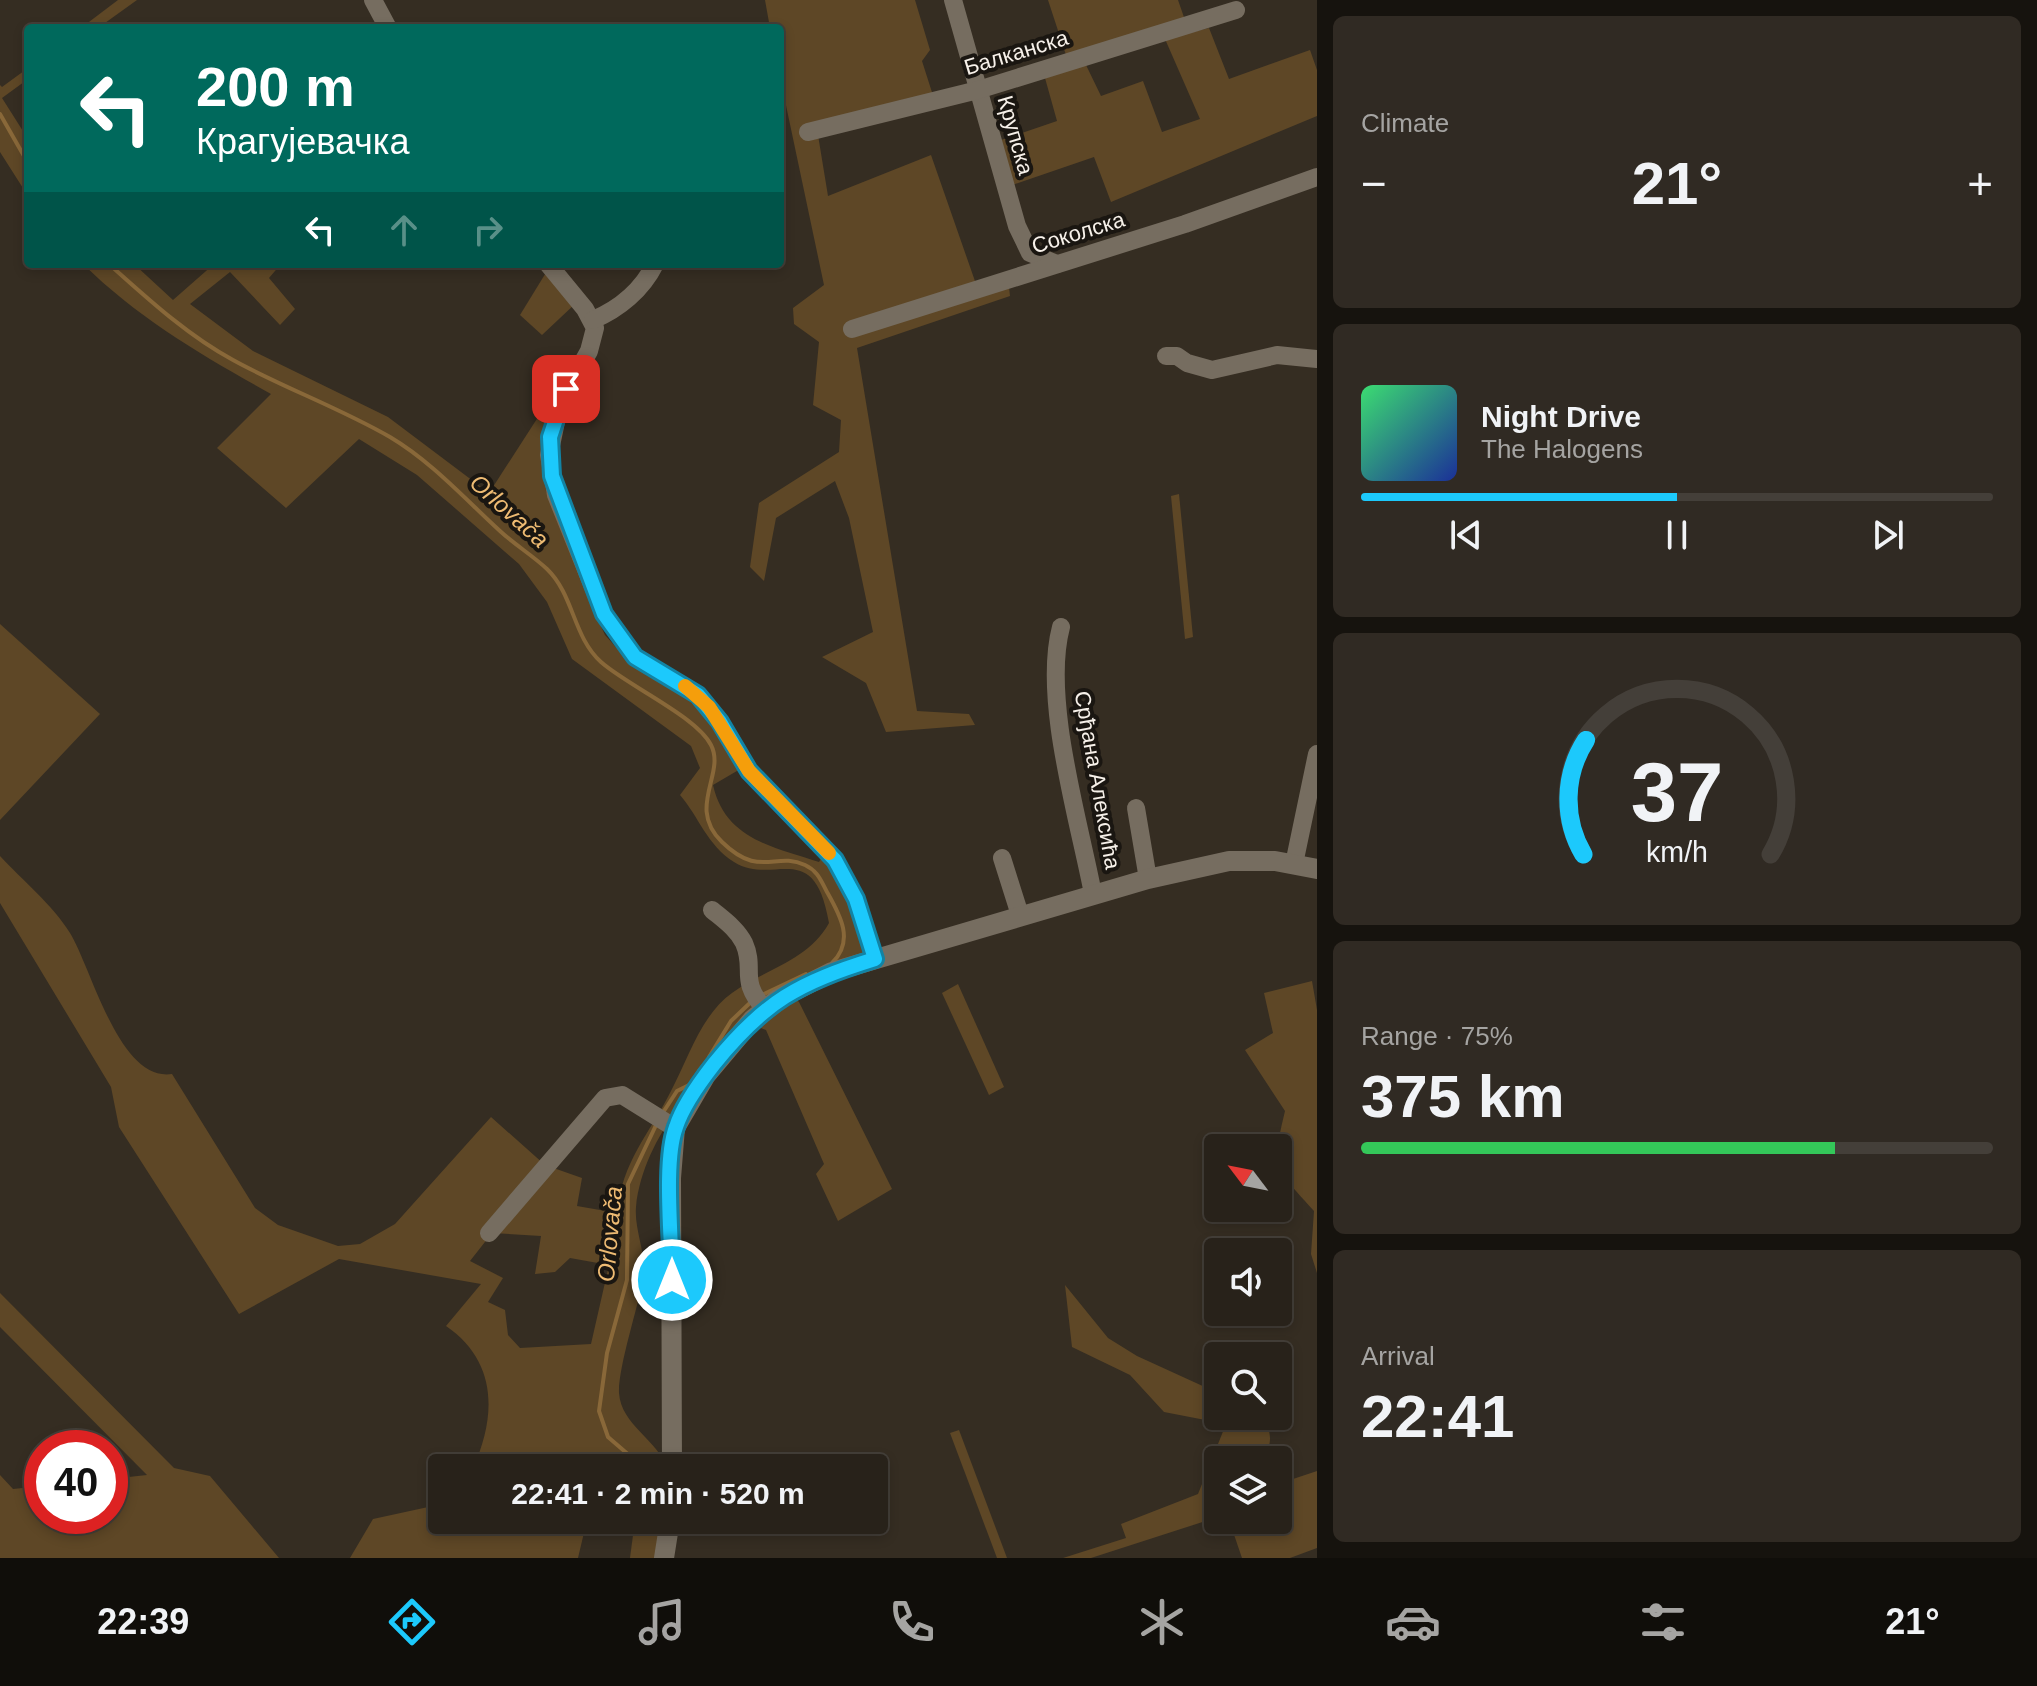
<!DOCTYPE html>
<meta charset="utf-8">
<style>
:root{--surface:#28221a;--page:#302a23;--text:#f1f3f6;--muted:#a5a4a2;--line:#443f39;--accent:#1cc9fc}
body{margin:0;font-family:Arial,sans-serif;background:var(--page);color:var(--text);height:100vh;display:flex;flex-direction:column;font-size:30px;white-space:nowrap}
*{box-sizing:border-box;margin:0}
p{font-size:26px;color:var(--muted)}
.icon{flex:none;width:44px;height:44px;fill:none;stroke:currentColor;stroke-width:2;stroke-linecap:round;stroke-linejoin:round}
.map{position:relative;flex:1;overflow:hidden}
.panel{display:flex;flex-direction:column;gap:16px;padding:16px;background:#16130e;width:720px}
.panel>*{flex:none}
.hud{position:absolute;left:24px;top:24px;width:760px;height:244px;border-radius:8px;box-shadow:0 4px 12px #0003,0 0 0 2px var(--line);background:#00695c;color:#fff;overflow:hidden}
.needle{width:52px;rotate:302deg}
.controls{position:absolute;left:1204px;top:1134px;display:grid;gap:16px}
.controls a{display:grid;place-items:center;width:88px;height:88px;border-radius:8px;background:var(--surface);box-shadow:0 4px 12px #0003,0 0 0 2px var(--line);font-size:40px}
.speed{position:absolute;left:24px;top:1430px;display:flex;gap:16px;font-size:40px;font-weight:700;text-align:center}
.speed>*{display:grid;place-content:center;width:104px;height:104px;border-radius:50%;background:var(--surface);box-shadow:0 4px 12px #0003,0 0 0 2px var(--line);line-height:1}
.speed .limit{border:12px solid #d22;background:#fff;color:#111}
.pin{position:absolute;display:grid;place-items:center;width:68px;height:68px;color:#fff;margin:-34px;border-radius:16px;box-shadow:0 4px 12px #0006}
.me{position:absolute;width:88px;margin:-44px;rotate:0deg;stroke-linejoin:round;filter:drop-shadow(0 0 6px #0008)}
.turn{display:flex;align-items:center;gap:28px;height:168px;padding:0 40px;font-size:36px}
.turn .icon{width:104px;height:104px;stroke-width:2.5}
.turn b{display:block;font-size:56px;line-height:68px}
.lanes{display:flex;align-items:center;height:76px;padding:0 40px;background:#0003;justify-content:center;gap:40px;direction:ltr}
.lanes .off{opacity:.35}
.big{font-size:60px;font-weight:700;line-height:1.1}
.panel .card{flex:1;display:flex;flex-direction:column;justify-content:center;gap:12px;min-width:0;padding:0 28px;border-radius:12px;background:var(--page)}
.panel .dial{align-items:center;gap:0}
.dial svg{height:208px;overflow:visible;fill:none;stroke:var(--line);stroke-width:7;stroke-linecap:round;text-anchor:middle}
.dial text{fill:var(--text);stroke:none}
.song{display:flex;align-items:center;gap:24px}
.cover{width:96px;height:96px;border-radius:12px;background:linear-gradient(135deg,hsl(140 70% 55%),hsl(230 70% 35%))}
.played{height:8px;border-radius:4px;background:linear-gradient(90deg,var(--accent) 50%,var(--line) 50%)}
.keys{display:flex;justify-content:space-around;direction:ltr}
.heat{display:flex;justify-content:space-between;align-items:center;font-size:44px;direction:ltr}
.charge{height:12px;border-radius:6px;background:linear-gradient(90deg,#34c759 75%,var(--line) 0)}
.trip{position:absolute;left:428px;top:1454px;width:460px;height:80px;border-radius:8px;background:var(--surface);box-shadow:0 4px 12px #0003,0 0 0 2px var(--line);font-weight:700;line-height:80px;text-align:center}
.menu{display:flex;height:128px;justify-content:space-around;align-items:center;background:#100e0a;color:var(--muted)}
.menu .icon{width:56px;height:56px}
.menu .current{color:var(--accent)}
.menu b{font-size:36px;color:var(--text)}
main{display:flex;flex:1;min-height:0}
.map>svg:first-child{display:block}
.green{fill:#5e4726;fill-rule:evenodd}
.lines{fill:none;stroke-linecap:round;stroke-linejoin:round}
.stream{stroke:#896839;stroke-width:4}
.minor{stroke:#766d60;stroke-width:18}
.tertiary{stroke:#766d60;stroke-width:20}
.route-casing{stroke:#1283a4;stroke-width:20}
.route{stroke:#1cc9fc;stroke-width:14}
.slow{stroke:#f59e0b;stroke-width:14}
.labels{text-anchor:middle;stroke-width:8;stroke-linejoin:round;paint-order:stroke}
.street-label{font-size:22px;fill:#f7f1ea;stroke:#1a1611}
.water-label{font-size:24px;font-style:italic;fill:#eebb73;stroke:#1a1611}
</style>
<main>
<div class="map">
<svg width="1317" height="1558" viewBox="0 0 1317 1558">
<rect width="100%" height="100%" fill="#352d22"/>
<g class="green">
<polygon points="118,0 137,0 98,28 81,28"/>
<polygon points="765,0 915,0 930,50 922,61 937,108 818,135 828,196 931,155 976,284 1009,287 1010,296 857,348 917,711 969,714 975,725 886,732 866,683 822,657 873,632 849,518 835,481 776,518 764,581 750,567 759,503 839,452 841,420 813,405 819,342 794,324 793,308 824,285 780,77 780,28 770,28"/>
<polygon points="1048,0 1178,0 1186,23 1067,58"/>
<polygon points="1209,28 1229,79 1310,50 1317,70 1317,116 1111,202 1094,157 1012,185 998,141 1057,121 1045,78 1086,65 1101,96 1143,81 1162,132 1200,119 1165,39"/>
<polygon points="28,68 28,79 2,98 28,139 28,196 0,152 0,85 2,87"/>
<path d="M83,264H134L173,300L214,264H281L269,278L295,309L280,325L230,272L190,304L253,351L388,417L481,487L491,490L551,397L542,446L546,491L587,578L590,603L605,635L623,655L693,697L742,768L713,785C725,839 773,847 819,862L824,854L837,872L869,962L790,993L799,1002L892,1189L838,1221L816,1174L824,1164L766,1030L748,1023C703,1078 644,1133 636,1207C634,1231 648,1257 643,1280C638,1307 618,1368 619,1393C621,1425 658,1440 667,1468H473C497,1415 497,1361 446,1326L481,1284L339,1259L239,1314L119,1127L111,1087L0,903V856C22,880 53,905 70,933C92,969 119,1082 172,1074L255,1208L278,1225L338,1246L360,1244L395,1224L491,1117L545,1165L582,1178L577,1206L617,1213C622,1161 649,1135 671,1091C688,1059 701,1015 732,993C765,969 808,961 829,923C814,836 774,887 734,862C707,845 699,817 680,795L700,768L691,746L572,659L547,602L519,564L417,475L359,439L286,508L217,448L271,394C203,356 139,319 83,264ZM492,1233L541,1236L535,1274L555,1272L570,1258L609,1265L591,1344L520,1348L508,1335L505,1310L488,1302L503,1278L470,1261Z"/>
<polygon points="547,271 576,303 542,335 520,315"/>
<polygon points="1179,494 1193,637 1185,639 1171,496"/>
<polygon points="0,624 100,714 0,820"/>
<path d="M1312,981L1317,1010V1273L1311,1254L1314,1211C1274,1166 1271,1170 1285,1111L1245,1050L1273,1033L1264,993Z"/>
<polygon points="958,984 1004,1087 989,1095 942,993"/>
<path d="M1065,1285L1108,1338L1137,1356L1218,1393V1416L1263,1417C1272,1433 1273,1444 1262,1460H1218V1517L1091,1558H1063L1126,1538L1121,1524L1198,1494L1226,1424L1164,1412L1130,1375L1072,1347Z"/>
<polygon points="0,1293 174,1468 210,1476 279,1558 0,1558 0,1475 13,1489 42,1486 42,1516 110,1516 110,1479 147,1475 0,1327"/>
<polygon points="959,1430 1007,1558 997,1558 950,1433"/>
<polygon points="1317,1471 1317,1548 1290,1558 1242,1558 1229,1520 1278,1520 1278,1484"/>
<polygon points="442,1504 442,1520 587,1520 578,1558 350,1558 373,1519"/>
<polygon points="635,1520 669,1520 665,1558 630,1558"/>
</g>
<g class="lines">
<g class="stream">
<polyline points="0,114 28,163"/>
<path d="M109,264C147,298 187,335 233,360C284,388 340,408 390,437C432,462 465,499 500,531C515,545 532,555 547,569C574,595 573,637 601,662C628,686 696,716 711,745C726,774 686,807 722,842C760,879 775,851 805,865C818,871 821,881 827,892C840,915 855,941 832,963"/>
<polyline points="760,996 806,974"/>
<polyline points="709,1057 731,1021 752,1001"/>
<polyline points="662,1114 677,1091 691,1084"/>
<polyline points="644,1468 608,1437 599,1411 607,1353 627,1280 628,1184 658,1121"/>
</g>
<g class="minor">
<polyline points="373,0 388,28"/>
<polyline points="953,0 1017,226 1030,253 1057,264"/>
<polyline points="808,132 978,90 1236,10"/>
<polyline points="548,264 585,309 595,328 589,351 560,403 549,455 556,495 604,614 635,657 698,695 720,722 749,771 835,860 856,899 875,959"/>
<path d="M593,320C619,309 642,290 655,264"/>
<polyline points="852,329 1185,224 1317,177"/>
<polyline points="1166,356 1177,356 1187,363 1212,370 1277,355 1317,359"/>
<path d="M1061,627C1042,699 1079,820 1093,894"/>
<polyline points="1136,808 1148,879"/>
<polyline points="1002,858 1020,915"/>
<polyline points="1294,864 1317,754"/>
<path d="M712,910C724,920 737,929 744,943C756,970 738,980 765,1009"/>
<polyline points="489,1233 605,1098 622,1095 675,1128"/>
</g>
<g class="tertiary">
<polyline points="672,1468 671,1178 675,1128 706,1075 753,1019 778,999 832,972 1148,879 1229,861 1275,861 1317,869"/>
<polyline points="664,1558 670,1520"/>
</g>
</g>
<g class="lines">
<g class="route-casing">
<path id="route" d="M566,389L550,437L552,476L604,614L635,657L698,695L720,722L749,771L835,860L856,899L875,959C798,983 765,1001 714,1064C700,1082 683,1105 676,1127C663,1162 672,1240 672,1280"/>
</g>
<use href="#route" class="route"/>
<polyline class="slow" points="685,686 709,707 749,771 829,853"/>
</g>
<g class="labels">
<g class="street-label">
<text transform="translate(1016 52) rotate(-17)" y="8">Балканска</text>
<text transform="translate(1016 135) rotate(74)" y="8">Крупска</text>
<text transform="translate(1078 232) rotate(-17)" y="8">Соколска</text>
<text transform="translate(1098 780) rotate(80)" y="8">Срђана Алексића</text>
</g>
<g class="water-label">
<text transform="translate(509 511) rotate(42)" y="8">Orlovača</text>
<text transform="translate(610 1234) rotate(-85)" y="8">Orlovača</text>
</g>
</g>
</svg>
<div class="controls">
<a><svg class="needle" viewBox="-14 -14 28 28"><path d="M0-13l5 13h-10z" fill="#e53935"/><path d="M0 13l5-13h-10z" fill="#a5a4a2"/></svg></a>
<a><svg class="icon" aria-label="sound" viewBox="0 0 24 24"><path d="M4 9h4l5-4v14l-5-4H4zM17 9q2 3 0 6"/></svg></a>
<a><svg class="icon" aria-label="search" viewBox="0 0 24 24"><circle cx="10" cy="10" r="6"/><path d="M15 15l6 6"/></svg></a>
<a><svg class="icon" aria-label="layers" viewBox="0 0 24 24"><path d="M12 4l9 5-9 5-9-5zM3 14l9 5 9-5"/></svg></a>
</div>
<div class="speed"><div class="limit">40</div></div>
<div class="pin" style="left:566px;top:389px;background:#d93025"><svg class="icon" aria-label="arrive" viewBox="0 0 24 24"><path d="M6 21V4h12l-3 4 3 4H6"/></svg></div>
<svg class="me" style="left:672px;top:1280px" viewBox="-20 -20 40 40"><circle r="17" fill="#1cc9fc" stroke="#fff" stroke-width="3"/><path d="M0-11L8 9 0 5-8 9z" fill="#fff"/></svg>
<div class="trip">22:41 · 2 min · 520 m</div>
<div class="hud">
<div class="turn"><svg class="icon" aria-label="left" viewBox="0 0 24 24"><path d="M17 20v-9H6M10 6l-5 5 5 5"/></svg><div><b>200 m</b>Крагујевачка</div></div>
<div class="lanes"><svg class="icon" aria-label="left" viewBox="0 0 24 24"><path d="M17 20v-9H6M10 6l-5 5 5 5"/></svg><svg class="icon off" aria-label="ahead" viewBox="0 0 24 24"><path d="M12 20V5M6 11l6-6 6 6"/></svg><svg class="icon off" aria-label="right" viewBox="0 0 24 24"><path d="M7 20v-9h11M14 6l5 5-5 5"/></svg></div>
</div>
</div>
<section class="panel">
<div class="card"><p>Climate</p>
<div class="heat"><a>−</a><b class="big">21°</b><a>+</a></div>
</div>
<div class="card">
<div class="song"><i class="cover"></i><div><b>Night Drive</b><p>The Halogens</p></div></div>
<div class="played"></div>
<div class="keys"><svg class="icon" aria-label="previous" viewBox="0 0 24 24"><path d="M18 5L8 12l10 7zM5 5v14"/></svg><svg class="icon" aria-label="pause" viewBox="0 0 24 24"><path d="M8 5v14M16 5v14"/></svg><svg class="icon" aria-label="next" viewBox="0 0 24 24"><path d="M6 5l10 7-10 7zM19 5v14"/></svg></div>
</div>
<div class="card dial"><svg viewBox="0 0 100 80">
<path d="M14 69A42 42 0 1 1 86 69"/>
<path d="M14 69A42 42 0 0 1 15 25" stroke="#1cc9fc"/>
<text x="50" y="56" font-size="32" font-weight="700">37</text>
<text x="50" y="72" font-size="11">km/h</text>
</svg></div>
<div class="card"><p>Range · 75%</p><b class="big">375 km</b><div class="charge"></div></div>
<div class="card"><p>Arrival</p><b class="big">22:41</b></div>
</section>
</main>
<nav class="menu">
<b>22:39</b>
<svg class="icon current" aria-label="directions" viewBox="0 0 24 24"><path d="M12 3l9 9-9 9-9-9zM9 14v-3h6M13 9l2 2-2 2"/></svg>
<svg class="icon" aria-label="music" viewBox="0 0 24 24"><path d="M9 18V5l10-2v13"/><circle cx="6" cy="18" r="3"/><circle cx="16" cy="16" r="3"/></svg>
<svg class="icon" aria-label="phone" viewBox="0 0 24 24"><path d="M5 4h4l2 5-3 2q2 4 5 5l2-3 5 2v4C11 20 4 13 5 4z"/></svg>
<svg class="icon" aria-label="climate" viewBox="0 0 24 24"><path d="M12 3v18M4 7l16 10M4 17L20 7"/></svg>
<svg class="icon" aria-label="car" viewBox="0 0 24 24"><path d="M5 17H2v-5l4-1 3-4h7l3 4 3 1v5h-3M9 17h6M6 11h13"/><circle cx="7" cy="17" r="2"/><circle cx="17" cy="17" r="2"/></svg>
<svg class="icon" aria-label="filters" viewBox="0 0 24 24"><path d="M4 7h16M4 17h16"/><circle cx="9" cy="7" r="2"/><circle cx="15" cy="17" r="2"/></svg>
<b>21°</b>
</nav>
